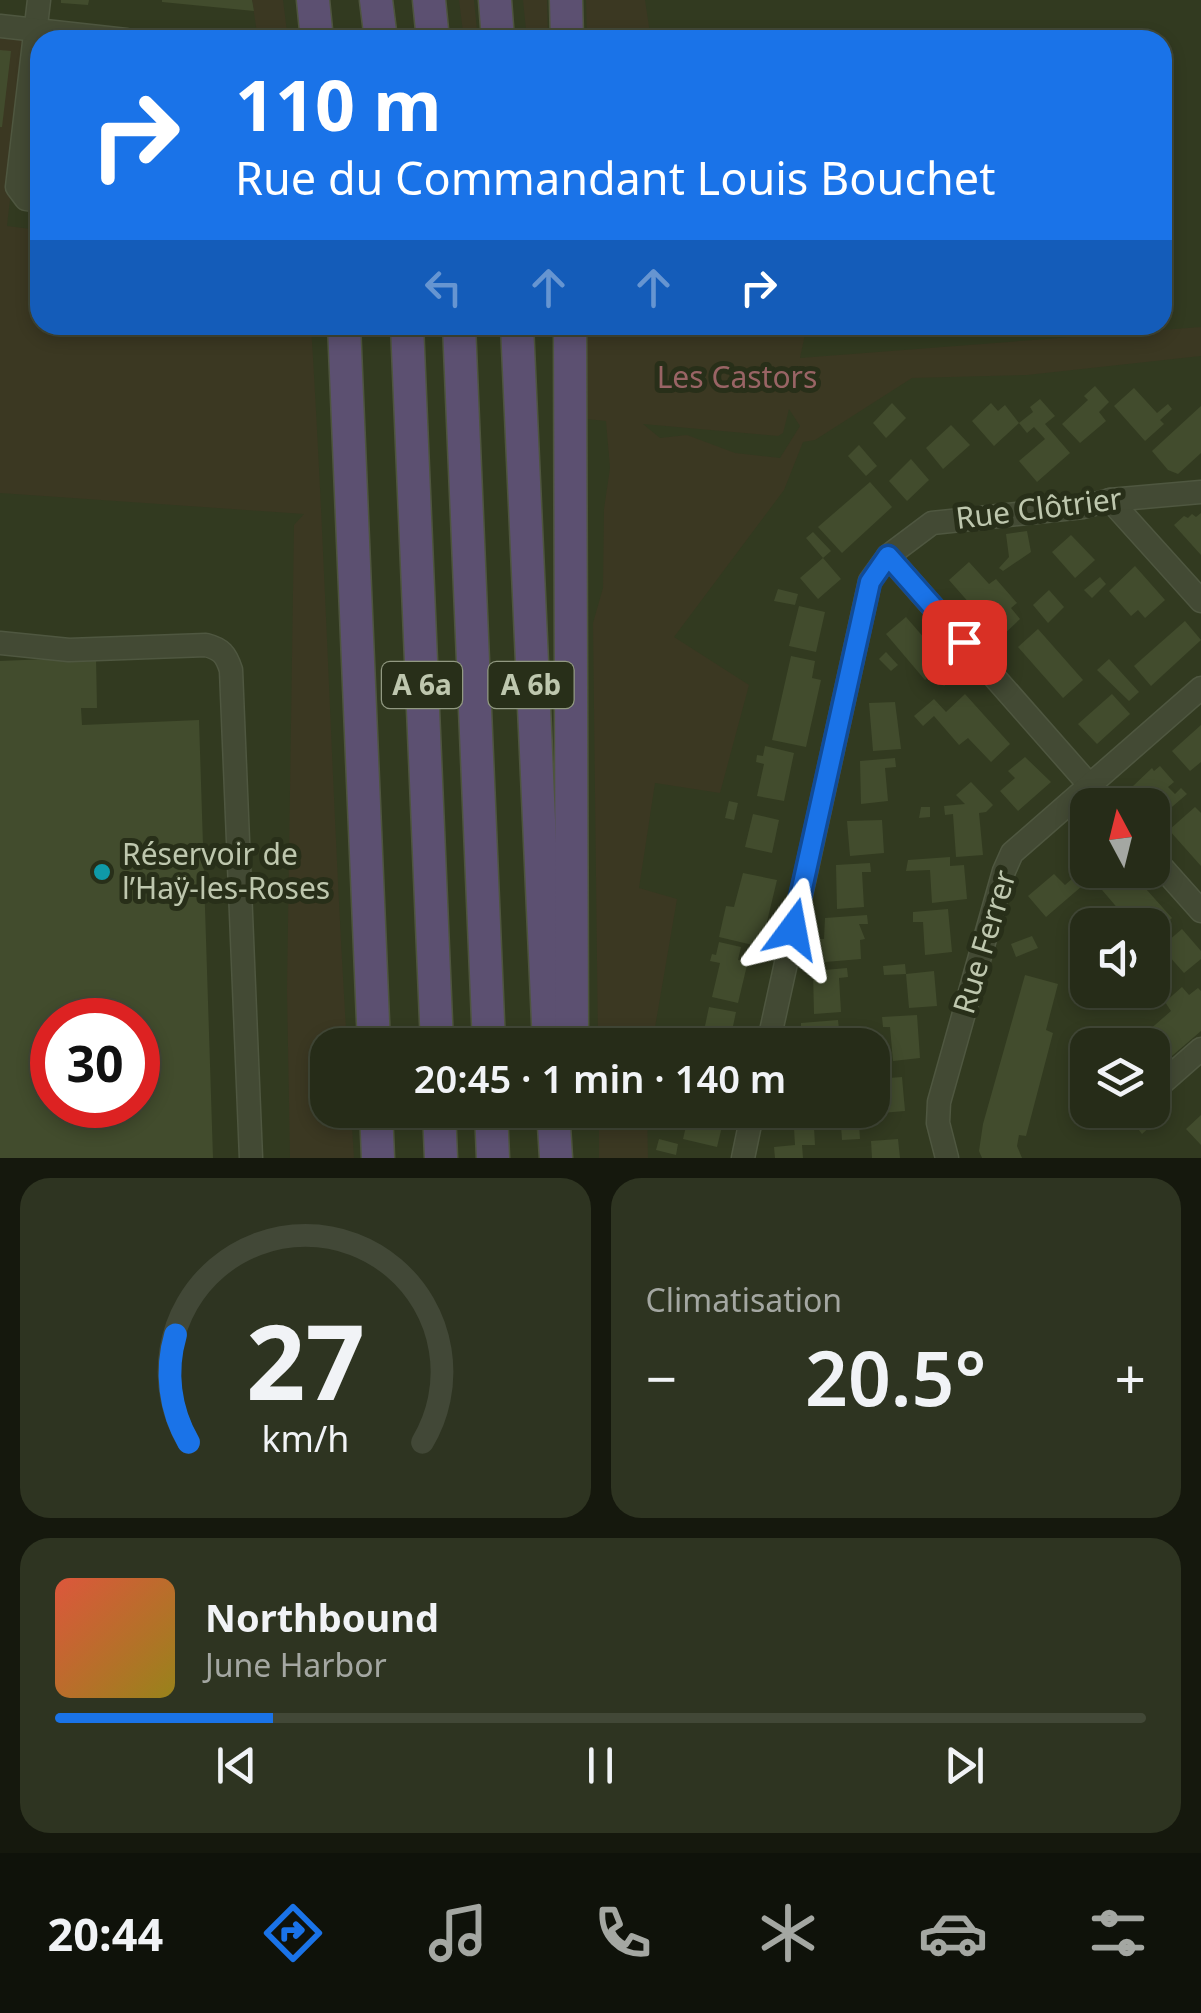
<!DOCTYPE html>
<html lang="fr">
<meta charset="utf-8">
<style>
:root{--surface:#262c18;--page:#2e3421;--text:#f1f3f6;--muted:#a4a7a2;--line:#424837;--accent:#1a73e8}
body{margin:0;font-family:"Noto Sans",sans-serif;background:var(--page);color:var(--text);height:100vh;display:flex;flex-direction:column;font-size:38px;white-space:nowrap}
*{box-sizing:border-box;margin:0}
p{font-size:32px;color:var(--muted)}
.icon{flex:none;width:55px;height:55px;fill:none;stroke:currentColor;stroke-width:2;stroke-linecap:round;stroke-linejoin:round}
.map{position:relative;height:1158px;overflow:hidden}
.panel{display:flex;flex-direction:column;gap:20px;padding:20px;background:#15180d;flex:1}
.panel>*{flex:none}
.banner{position:absolute;left:30px;top:30px;width:1142px;height:305px;border-radius:30px;box-shadow:0 5px 15px #0003,0 0 0 2px var(--line);background:#1a73e8;color:#fff;overflow:hidden}
.needle{width:65px;rotate:353deg}
.buttons{position:absolute;left:1070px;top:788px;display:grid;gap:20px}
.buttons a{display:grid;place-items:center;width:100px;height:100px;border-radius:20px;background:var(--surface);box-shadow:0 5px 15px #0003,0 0 0 2px var(--line);font-size:50px}
.speed{position:absolute;left:30px;top:998px;display:flex;gap:20px;font-size:50px;font-weight:700;text-align:center}
.speed>*{display:grid;place-content:center;width:130px;height:130px;border-radius:50%;background:var(--surface);box-shadow:0 5px 15px #0003,0 0 0 2px var(--line);line-height:1}
.speed .limit{border:15px solid #d22;background:#fff;color:#111}
.pin{position:absolute;display:grid;place-items:center;width:85px;height:85px;color:#fff;margin:-42px;border-radius:20px;box-shadow:0 5px 15px #0006}
.me{position:absolute;width:110px;margin:-55px;rotate:13deg;stroke-linejoin:round;filter:drop-shadow(0 0 8px #0008)}
.turn{display:flex;align-items:center;gap:35px;height:210px;padding:0 40px;font-size:45px}
.turn .icon{width:130px;height:130px;stroke-width:2.5}
.turn b{display:block;font-size:70px;line-height:85px}
.lanes{display:flex;align-items:center;height:95px;padding:0 40px;background:#0003;justify-content:center;gap:50px;direction:ltr}
.lanes .off{opacity:.35}
.big{font-size:75px;font-weight:600;line-height:1.1}
.panel .tile{flex:1;display:flex;flex-direction:column;justify-content:center;gap:15px;min-width:0;padding:0 35px;border-radius:30px;background:var(--page)}
.panel .dial{align-items:center;gap:0}
.dial svg{height:260px;overflow:visible;fill:none;stroke:var(--line);stroke-width:7;stroke-linecap:round;text-anchor:middle}
.dial text{fill:var(--text);stroke:none}
.song{display:flex;align-items:center;gap:30px}
.cover{width:120px;height:120px;border-radius:15px;background:linear-gradient(135deg,hsl(10 70% 55%),hsl(50 70% 35%))}
.played{height:10px;border-radius:5px;background:linear-gradient(90deg,var(--accent) 20%,var(--line) 20%)}
.keys{display:flex;justify-content:space-around;direction:ltr}
.heat{display:flex;justify-content:space-between;align-items:center;font-size:55px;direction:ltr}
.panel .tiles{flex:1;display:grid;gap:20px;grid-template-columns:1fr 1fr}
.tile:last-child{grid-column:span 2}
.trip{position:absolute;left:310px;top:1028px;width:580px;height:100px;border-radius:30px;background:var(--surface);box-shadow:0 5px 15px #0003,0 0 0 2px var(--line);font-weight:600;line-height:100px;text-align:center}
.dock{display:flex;height:160px;justify-content:space-around;align-items:center;background:#0f120a;color:var(--muted)}
.dock .icon{width:70px;height:70px}
.dock .selected{color:var(--accent)}
.dock b{font-size:45px;color:var(--text)}
.map>svg:first-child{display:block}
.green{fill:#3b3822;fill-rule:evenodd}
.building{fill:#424c2d;fill-rule:evenodd}
.lines{fill:none;stroke-linecap:round;stroke-linejoin:round}
.minor-casing{stroke:#4f5740;stroke-width:25}
.highway-casing{stroke:#4e553e;stroke-width:35}
.minor{stroke:#434a34;stroke-width:22}
.highway{stroke:#5c5071;stroke-width:32}
.route-casing{stroke:#114b97;stroke-width:25}
.route{stroke:#1a73e8;stroke-width:18}
.culture-dot{fill:#0f9aa8;stroke:#282f19;stroke-width:4}
.labels{text-anchor:middle;stroke-width:10;stroke-linejoin:round;paint-order:stroke}
.shield{fill:#282f19;stroke:#919981;stroke-width:2.5}
.shield-label{font-size:28px;font-weight:bold;fill:#bec7ae}
.park-label{font-size:30px;fill:#996465;stroke:#282f19}
.street-label{font-size:30px;fill:#bec7ae;stroke:#282f19}
.poi-label{font-size:30px;fill:#bec7ae;stroke:#282f19;text-anchor:start}
</style>
<div class="map">
<svg width="1201" height="1158" viewBox="0 0 1201 1158">
<rect width="100%" height="100%" fill="#323a20"/>
<g class="green">
<polygon points="252,0 283,0 288,40 258,40"/>
<polygon points="459,0 474,0 478,40 464,40"/>
<polygon points="523,0 547,0 548,40 527,40"/>
<polygon points="586,0 645,0 651,40 587,40"/>
<path d="M0,29L29,31L7,226L40,230V325H311C326,565 332,805 347,1045H328V1110H351L354,1158H290L287,990L294,525L304,514L0,493Z"/>
<path d="M587,325H807L800,358L1201,327V356L1027,375L912,378L815,440L803,442L784,490L674,637L749,685L720,793L655,783L639,888L677,899L652,1045H598L593,623L603,588L604,509L610,468L606,421L586,419ZM789,409L800,426L780,458L735,453L687,435L660,438L643,424L778,436L783,433Z"/>
<polygon points="599,1110 647,1110 648,1158 599,1158"/>
</g>
<g class="building">
<polygon points="61,0 89,0 88,5 61,3"/>
<polygon points="162,0 252,0 254,11 162,2"/>
<polygon points="0,50 11,51 2,127 0,127"/>
<polygon points="1095,386 1109,402 1099,412 1106,421 1080,443 1062,424 1088,400 1084,396"/>
<polygon points="1134,388 1157,413 1168,404 1172,409 1160,420 1164,424 1145,441 1114,406"/>
<polygon points="1040,399 1055,416 1045,424 1070,453 1037,482 1019,461 1045,439 1034,427 1027,433 1019,423 994,446 972,421 991,403 998,411 1005,405 1019,423 1033,412 1030,407"/>
<polygon points="892,403 906,418 886,438 873,423"/>
<polygon points="1201,406 1201,453 1178,474 1168,470 1152,451"/>
<polygon points="951,425 970,445 943,469 926,448"/>
<polygon points="859,445 877,466 866,476 848,456"/>
<polygon points="911,459 929,480 907,501 889,481"/>
<polygon points="870,482 892,507 842,553 818,527"/>
<polygon points="1201,513 1201,555 1174,525 1184,516 1188,518 1192,514 1196,517"/>
<polygon points="1027,531 1031,552 1003,571 999,568 1009,557 1006,534"/>
<polygon points="813,532 831,551 823,558 841,579 818,599 800,578 823,558 806,538"/>
<polygon points="1071,535 1095,560 1075,578 1052,552"/>
<polygon points="969,562 989,584 996,579 1017,603 1011,608 1020,619 1000,638 949,580"/>
<polygon points="1135,566 1165,600 1145,618 1138,610 1131,616 1109,591"/>
<polygon points="1100,577 1106,584 1092,598 1084,590"/>
<polygon points="778,589 798,594 795,605 774,601"/>
<polygon points="1049,590 1064,607 1048,623 1033,605"/>
<polygon points="799,606 825,612 816,652 789,646"/>
<polygon points="906,617 945,662 925,680 886,634"/>
<polygon points="1185,621 1201,640 1151,686 1134,666"/>
<polygon points="1038,629 1083,680 1063,698 1018,647"/>
<polygon points="886,652 898,665 891,671 879,659"/>
<polygon points="791,656 815,661 812,678 821,680 806,747 772,740"/>
<path d="M96,657L97,708H81L82,725L199,720L213,1158H0V661ZM52,1020H138V1105H52Z"/>
<polygon points="1109,659 1139,692 1129,701 1097,670"/>
<polygon points="952,668 957,675 944,686 939,680"/>
<polygon points="965,694 1010,744 991,762 968,738 959,745 934,716 923,726 914,716 934,699 946,712"/>
<polygon points="1112,694 1130,714 1097,744 1078,724"/>
<polygon points="895,702 901,749 873,751 869,703"/>
<polygon points="1201,725 1201,762 1190,771 1172,751"/>
<polygon points="765,746 794,753 784,801 757,796 764,764 756,762 757,755 763,756"/>
<polygon points="1025,757 1051,782 1018,811 1000,791 1015,778 1008,771"/>
<polygon points="895,758 896,767 885,768 888,801 861,804 860,761"/>
<polygon points="1160,766 1174,782 1168,787 1175,794 1181,788 1187,794 1159,818 1152,811 1152,805 1148,805 1132,787 1152,768 1154,771"/>
<polygon points="971,782 993,805 986,812 979,813 983,855 956,857 953,814 945,815 944,806 965,804 956,795"/>
<polygon points="729,801 738,803 734,820 725,818"/>
<polygon points="921,807 930,807 930,817 919,818"/>
<polygon points="1195,807 1201,813 1201,866 1169,830"/>
<polygon points="753,814 779,820 772,853 745,847"/>
<polygon points="882,820 884,853 850,856 847,821"/>
<polygon points="1088,826 1088,864 1068,843"/>
<polygon points="950,857 950,866 964,865 967,899 932,903 930,870 906,871 908,860"/>
<polygon points="870,863 871,872 862,872 864,907 837,909 836,865"/>
<polygon points="1124,870 1129,870 1172,918 1152,935 1152,925 1132,925 1102,890"/>
<polygon points="1081,871 1089,880 1046,917 1028,896 1054,874 1065,885"/>
<polygon points="743,873 777,880 761,947 719,937 726,906 734,907"/>
<polygon points="948,909 952,952 925,955 923,922 913,922 913,912"/>
<polygon points="867,915 868,924 859,924 865,939 860,940 861,959 825,962 820,939 824,939 825,918"/>
<polygon points="1182,929 1201,951 1201,959 1184,973 1161,947"/>
<polygon points="1032,936 1038,948 1016,957 1011,944"/>
<polygon points="719,942 741,947 738,960 748,961 738,1003 712,997 720,963 710,961 712,954 716,955"/>
<polygon points="905,964 906,974 884,975 883,966"/>
<polygon points="847,968 848,977 839,978 841,1012 814,1014 813,971"/>
<polygon points="934,971 937,1006 909,1008 906,974"/>
<polygon points="1025,975 1058,984 1046,1030 1053,1033 1026,1136 1019,1135 1017,1146 1022,1158 982,1158 979,1151 983,1124"/>
<polygon points="1182,987 1189,995 1198,988 1201,991 1201,1031 1152,1073 1152,1045 1132,1045 1171,1011 1165,1002"/>
<polygon points="709,1007 736,1012 729,1045 701,1045"/>
<polygon points="917,1015 920,1058 893,1061 890,1027 883,1027 882,1017"/>
<polygon points="838,1020 839,1029 843,1029 844,1045 801,1045 801,1023"/>
<polygon points="889,1070 889,1078 902,1077 905,1111 870,1114 872,1071"/>
<polygon points="690,1110 726,1110 717,1147 683,1139"/>
<polygon points="789,1110 817,1110 818,1117 790,1120"/>
<polygon points="1201,1115 1201,1145 1186,1129"/>
<polygon points="1144,1118 1151,1126 1142,1134 1135,1125"/>
<polygon points="859,1124 860,1139 842,1140 841,1125"/>
<polygon points="814,1127 815,1145 802,1145 803,1158 775,1158 774,1147 795,1145 794,1128"/>
<polygon points="659,1139 678,1144 676,1155 656,1150"/>
<polygon points="898,1139 900,1158 872,1158 871,1141"/>
</g>
<g class="lines">
<g class="minor-casing">
<g id="minor">
<polyline points="39,0 17,187 26,199 40,201"/>
<polyline points="0,26 126,40"/>
<polyline points="1110,500 1201,601"/>
<polyline points="888,556 1107,805"/>
<path d="M0,643L69,650L206,645C221,649 226,654 231,670L251,1158"/>
<polyline points="1152,856 1201,911"/>
<polyline points="768,1045 870,581 888,556 932,523 1083,507 1110,500 1201,492"/>
<polyline points="1153,1091 1201,1049"/>
<polyline points="743,1158 753,1110"/>
<polyline points="947,1158 938,1123 939,1102 1004,871 1012,853 1201,688"/>
</g>
</g>
<g class="highway-casing">
<g id="highway">
<polyline points="313,0 317,40"/>
<polyline points="376,0 381,40"/>
<polyline points="429,0 433,40"/>
<polyline points="495,0 498,40"/>
<polyline points="566,0 567,40"/>
<polyline points="344,325 374,1045"/>
<polyline points="407,325 437,1045"/>
<polyline points="459,325 489,1045"/>
<polyline points="517,325 549,1045"/>
<polyline points="570,325 572,1045"/>
<polyline points="376,1110 378,1158"/>
<polyline points="439,1110 441,1158"/>
<polyline points="491,1110 493,1158"/>
<polyline points="553,1110 556,1158"/>
</g>
</g>
<use href="#minor" class="minor"/>
<use href="#highway" class="highway"/>
</g>
<g class="lines">
<g class="route-casing">
<polyline id="route" points="793,929 870,582 888,556 964,642"/>
</g>
<use href="#route" class="route"/>
</g>
<circle class="culture-dot" cx="102" cy="872" r="10"/>
<g class="labels">
<g class="shield">
<rect x="382" y="662" width="80" height="46" rx="8"/>
<rect x="488.5" y="662" width="85" height="46" rx="8"/>
</g>
<g class="shield-label">
<text x="422" y="695">A 6a</text>
<text x="531" y="695">A 6b</text>
</g>
<g class="park-label">
<text x="737" y="388">Les Castors</text>
</g>
<g class="street-label">
<text transform="translate(1039 509) rotate(-7)" y="10">Rue Clôtrier</text>
<text transform="translate(985 942) rotate(-73)" y="10">Rue Ferrer</text>
</g>
<g class="poi-label">
<text x="122" y="865">Réservoir de<tspan x="122" dy="34">l’Haÿ-les-Roses</tspan></text>
</g>
</g>
</svg>
<div class="buttons">
<a><svg class="needle" viewBox="-14 -14 28 28"><path d="M0-13l5 13h-10z" fill="#e53935"/><path d="M0 13l5-13h-10z" fill="#a4a7a2"/></svg></a>
<a><svg class="icon" aria-label="sound" viewBox="0 0 24 24"><path d="M4 9h4l5-4v14l-5-4H4zM17 9q2 3 0 6"/></svg></a>
<a><svg class="icon" aria-label="layers" viewBox="0 0 24 24"><path d="M12 4l9 5-9 5-9-5zM3 14l9 5 9-5"/></svg></a>
</div>
<div class="speed"><div class="limit">30</div></div>
<div class="pin" style="left:964px;top:642px;background:#d93025"><svg class="icon" aria-label="arrive" viewBox="0 0 24 24"><path d="M6 21V4h12l-3 4 3 4H6"/></svg></div>
<svg class="me" style="left:793px;top:929px" viewBox="-20 -20 40 40"><path d="M0-17L14 15 0 8-14 15z" fill="#1a73e8" stroke="#fff" stroke-width="4"/></svg>
<div class="trip">20:45 · 1 min · 140 m</div>
<div class="banner">
<div class="turn"><svg class="icon" aria-label="right" viewBox="0 0 24 24"><path d="M7 20v-9h11M14 6l5 5-5 5"/></svg><div><b>110 m</b>Rue du Commandant Louis Bouchet</div></div>
<div class="lanes"><svg class="icon off" aria-label="left" viewBox="0 0 24 24"><path d="M17 20v-9H6M10 6l-5 5 5 5"/></svg><svg class="icon off" aria-label="ahead" viewBox="0 0 24 24"><path d="M12 20V5M6 11l6-6 6 6"/></svg><svg class="icon off" aria-label="ahead" viewBox="0 0 24 24"><path d="M12 20V5M6 11l6-6 6 6"/></svg><svg class="icon" aria-label="right" viewBox="0 0 24 24"><path d="M7 20v-9h11M14 6l5 5-5 5"/></svg></div>
</div>
</div>
<section class="panel">
<div class="tiles">
<div class="tile dial"><svg viewBox="0 0 100 80">
<path d="M14 69A42 42 0 1 1 86 69"/>
<path d="M14 69A42 42 0 0 1 10 36" stroke="#1a73e8"/>
<text x="50" y="56" font-size="32" font-weight="700">27</text>
<text x="50" y="72" font-size="11">km/h</text>
</svg></div>
<div class="tile"><p>Climatisation</p>
<div class="heat"><a>−</a><b class="big">20.5°</b><a>+</a></div>
</div>
<div class="tile">
<div class="song"><i class="cover"></i><div><b>Northbound</b><p>June Harbor</p></div></div>
<div class="played"></div>
<div class="keys"><svg class="icon" aria-label="previous" viewBox="0 0 24 24"><path d="M18 5L8 12l10 7zM5 5v14"/></svg><svg class="icon" aria-label="pause" viewBox="0 0 24 24"><path d="M8 5v14M16 5v14"/></svg><svg class="icon" aria-label="next" viewBox="0 0 24 24"><path d="M6 5l10 7-10 7zM19 5v14"/></svg></div>
</div>
</div>
</section>
<nav class="dock">
<b>20:44</b>
<svg class="icon selected" aria-label="directions" viewBox="0 0 24 24"><path d="M12 3l9 9-9 9-9-9zM9 14v-3h6M13 9l2 2-2 2"/></svg>
<svg class="icon" aria-label="music" viewBox="0 0 24 24"><path d="M9 18V5l10-2v13"/><circle cx="6" cy="18" r="3"/><circle cx="16" cy="16" r="3"/></svg>
<svg class="icon" aria-label="phone" viewBox="0 0 24 24"><path d="M5 4h4l2 5-3 2q2 4 5 5l2-3 5 2v4C11 20 4 13 5 4z"/></svg>
<svg class="icon" aria-label="climate" viewBox="0 0 24 24"><path d="M12 3v18M4 7l16 10M4 17L20 7"/></svg>
<svg class="icon" aria-label="car" viewBox="0 0 24 24"><path d="M5 17H2v-5l4-1 3-4h7l3 4 3 1v5h-3M9 17h6M6 11h13"/><circle cx="7" cy="17" r="2"/><circle cx="17" cy="17" r="2"/></svg>
<svg class="icon" aria-label="filters" viewBox="0 0 24 24"><path d="M4 7h16M4 17h16"/><circle cx="9" cy="7" r="2"/><circle cx="15" cy="17" r="2"/></svg>
</nav>
